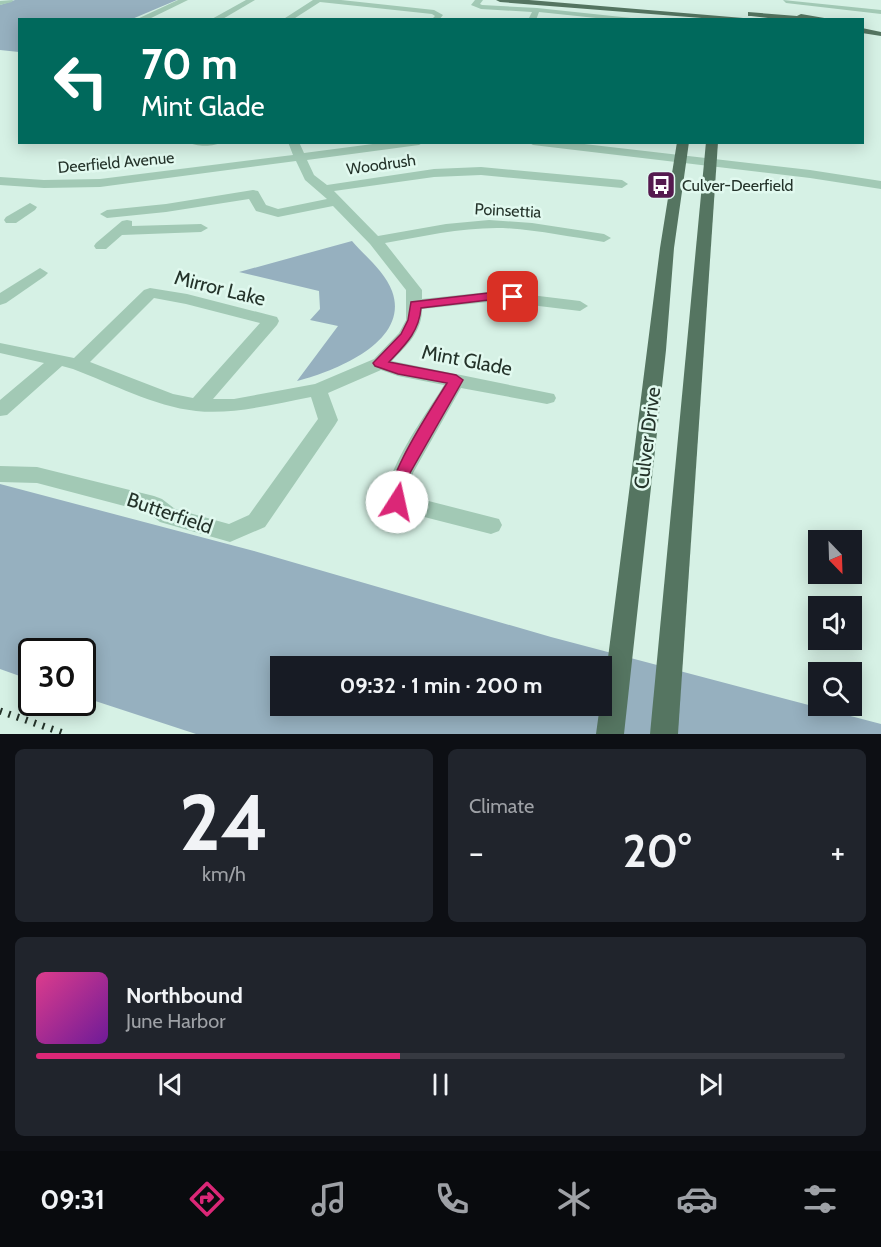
<!DOCTYPE html>
<meta charset="utf-8">
<style>
:root{--surface:#171b24;--page:#20242c;--text:#f1f3f6;--muted:#9ea1a6;--line:#363941;--accent:#db2777}
body{margin:0;font-family:Cabin,sans-serif;background:var(--page);color:var(--text);height:100vh;display:flex;flex-direction:column;font-size:22px;white-space:nowrap}
*{box-sizing:border-box;margin:0}
p{font-size:20px;color:var(--muted)}
.icon{flex:none;width:33px;height:33px;fill:none;stroke:currentColor;stroke-width:2;stroke-linecap:round;stroke-linejoin:round}
.map{position:relative;height:734px;overflow:hidden}
.details{display:flex;flex-direction:column;gap:15px;padding:15px;background:#0d0f14;flex:1}
.details>*{flex:none}
.hud{position:absolute;left:18px;top:18px;width:846px;height:126px;border-radius:0px;box-shadow:0 3px 15px #0003;background:#00695c;color:#fff;overflow:hidden}
.needle{width:39px;rotate:157deg}
.tools{position:absolute;left:808px;top:530px;display:grid;gap:12px}
.tools a{display:grid;place-items:center;width:54px;height:54px;border-radius:0px;background:var(--surface);box-shadow:0 3px 15px #0003;font-size:30px}
.speed{position:absolute;left:18px;top:638px;display:flex;gap:12px;font-size:30px;font-weight:700;text-align:center}
.speed>*{display:grid;place-content:center;width:78px;height:78px;border-radius:50%;background:var(--surface);box-shadow:0 3px 15px #0003;line-height:1}
.speed .limit{border:3px solid #111;border-radius:9px;background:#fff;color:#111}
.pin{position:absolute;display:grid;place-items:center;width:51px;height:51px;color:#fff;margin:-26px;border-radius:12px;box-shadow:0 3px 9px #0006}
.me{position:absolute;width:66px;margin:-33px;rotate:10deg;stroke-linejoin:round;filter:drop-shadow(0 0 4px #0008)}
.turn{display:flex;align-items:center;gap:21px;height:126px;padding:0 24px;font-size:27px}
.turn .icon{width:78px;height:78px;stroke-width:2.5}
.turn b{display:block;font-size:42px;line-height:51px}
.big{font-size:45px;font-weight:700;line-height:1.1}
.details .card{flex:1;display:flex;flex-direction:column;justify-content:center;gap:9px;min-width:0;padding:0 21px;border-radius:9px;background:var(--page)}
.details .dial{align-items:center;gap:0}
.dial b{font-size:78px;line-height:1}
.song{display:flex;align-items:center;gap:18px}
.cover{width:72px;height:72px;border-radius:9px;background:linear-gradient(135deg,hsl(330 70% 55%),hsl(280 70% 35%))}
.played{height:6px;border-radius:3px;background:linear-gradient(90deg,var(--accent) 45%,var(--line) 45%)}
.keys{display:flex;justify-content:space-around;direction:ltr}
.heat{display:flex;justify-content:space-between;align-items:center;font-size:33px;direction:ltr}
.details .tiles{flex:1;display:grid;gap:15px;grid-template-columns:1fr 1fr}
.card:last-child{grid-column:span 2}
.trip{position:absolute;left:270px;top:656px;width:342px;height:60px;border-radius:0px;background:var(--surface);box-shadow:0 3px 15px #0003;font-weight:700;line-height:60px;text-align:center}
.menu{display:flex;height:96px;justify-content:space-around;align-items:center;background:#090b0e;color:var(--muted)}
.menu .icon{width:42px;height:42px}
.menu .active{color:var(--accent)}
.menu b{font-size:27px;color:var(--text)}
.map>svg:first-child{display:block}
.green{fill:#96b0bf;fill-rule:evenodd}
.lines{fill:none;stroke-linecap:round;stroke-linejoin:round}
.minor{fill:#a2c9b5;fill-rule:evenodd}
.major{fill:#557561;fill-rule:evenodd}
.rail{stroke:#24332a;stroke-width:7;stroke-dasharray:2 7;stroke-linecap:butt}
.route{fill:#db2777;stroke:#8e194d;stroke-width:1.5}
.labels{text-anchor:middle;stroke-width:5;stroke-linejoin:round;paint-order:stroke}
.far-street-label{font-size:16px;fill:#24332a;stroke:#e1f9ef}
.far-poi-label{font-size:16px;fill:#24332a;stroke:#e1f9ef;text-anchor:start}
.street-label{font-size:20px;fill:#24332a;stroke:#e1f9ef}
</style>
<div class="map">
<svg width="881" height="734" viewBox="0 0 881 734">
<rect width="100%" height="100%" fill="#d6f1e5"/>
<g class="green">
<polygon points="15,0 177,0 132,19 20,20 19,52 0,50 0,5"/>
<path d="M352,241C365,256 385,272 392,291C411,342 333,372 297,381L338,326L310,320L320,309L319,291L239,272Z"/>
<path d="M0,484L254,551L551,637L881,724V734H196L83,697L82,651H32L31,680L0,669ZM280,666H602V705H280Z"/>
</g>
<g class="lines">
<g class="minor">
<polygon points="13,0 12,2 0,5 0,1"/>
<polygon points="178,0 188,0 147,20 135,20"/>
<polygon points="246,0 255,0 221,20 210,20"/>
<polygon points="313,0 341,0 434,10 443,15 439,20 431,20 435,16 432,14 320,2 292,20 282,20"/>
<polygon points="475,0 483,0 480,4 482,5 537,8 650,20 615,20 539,12 536,20 528,20 532,12 481,9 471,5"/>
<polygon points="783,0 881,10 881,14 786,3"/>
<path d="M188,142H222C214,147 196,147 188,142Z"/>
<path d="M288,142H299L304,153L388,142H424L419,145L307,160L314,175L327,185L434,169L481,167L622,180L628,184L622,188L481,175L434,177L334,191L378,236L446,224L489,220L532,223L604,234L611,238L604,242C571,237 537,230 503,228C463,227 424,236 385,243L422,290V299L497,291L580,301L588,306L580,311L497,301L422,309C422,332 407,345 392,361L554,394L556,398L554,402L547,404L461,388L413,473L409,496L499,519L502,525L499,531L491,534L389,508C375,482 430,409 444,385L398,376L381,370L328,393L338,420L335,425L265,527L230,542L160,522L147,512L37,483L0,482V466L37,467L154,496L162,499L175,509L229,524L249,515L318,419L311,397C274,404 234,415 196,411C153,406 113,384 73,369L62,366L7,415L0,416V400L44,363L0,353V343L74,358L144,290L150,288L187,294L277,317L279,321L277,325L213,399H234L315,384L374,359L399,333L406,320V290L370,244L333,206L278,217L256,211L249,199L166,212L107,218L100,214L107,210L166,204L253,190L258,191L266,205L278,209L327,199L305,180L296,161L100,187L44,188L0,185V177L44,180L100,179L293,155ZM154,298L186,304L260,323L193,398L173,394L90,362Z"/>
<polygon points="528,142 567,142 810,170 881,181 881,189 810,178 533,145"/>
<polygon points="30,203 37,207 35,210 16,223 6,223 4,220 6,217"/>
<polygon points="127,220 132,221 132,226 201,224 208,228 201,232 122,235 106,249 96,249 94,246 96,243 122,221"/>
<polygon points="40,268 48,273 45,276 6,303 0,305 0,293"/>
</g>
<g class="major">
<polygon points="496,0 529,0 768,20 727,20 500,2"/>
<polygon points="748,12 797,16 801,14 836,20 784,20 751,16 748,16"/>
<polygon points="862,28 881,32 881,36 862,33"/>
<polygon points="677,142 689,142 674,248 666,350 624,734 596,734 600,705 602,705 660,248"/>
<polygon points="706,142 718,142 678,734 650,734"/>
</g>
<polyline class="rail" points="0,711 66,734"/>
</g>
<path class="route" d="M497,292L513,293L519,297L513,301L497,299L421,308C419,332 405,345 389,362L456,375L463,380L410,473L403,507L397,509L391,507C379,485 434,405 447,383L398,374L375,366L373,363L401,334L408,320L411,302Z"/>
<defs>
<g id="bus-square" transform="scale(1.5)"><rect x="-9" y="-9" width="18" height="18" rx="4" fill="#551a4f" stroke="#e1f9ef"/><path d="M-5-6H5V4H4V6H2V4H-2V6H-4V4H-5ZM-3.5-4V0h7V-4ZM-3.5 1.2v1.5H-2V1.2ZM2 1.2v1.5H3.5V1.2Z" fill="#fff"/></g>
</defs>
<g fill-rule="evenodd">
<use href="#bus-square" x="661" y="185"/>
</g>
<g class="labels">
<g class="far-street-label">
<text transform="translate(116 162) rotate(-5)" y="6">Deerfield Avenue</text>
<text transform="translate(381 164) rotate(-8)" y="6">Woodrush</text>
<text transform="translate(508 210) rotate(3)" y="6">Poinsettia</text>
</g>
<g class="far-poi-label">
<text x="682" y="191">Culver-Deerfield</text>
</g>
<g class="street-label">
<text transform="translate(220 288) rotate(14)" y="7">Mirror Lake</text>
<text transform="translate(467 360) rotate(11)" y="7">Mint Glade</text>
<text transform="translate(647 438) rotate(-83)" y="7">Culver Drive</text>
<text transform="translate(170 513) rotate(19)" y="7">Butterfield</text>
</g>
</g>
</svg>
<div class="tools">
<a><svg class="needle" viewBox="-14 -14 28 28"><path d="M0-13l5 13h-10z" fill="#e53935"/><path d="M0 13l5-13h-10z" fill="#9ea1a6"/></svg></a>
<a><svg class="icon" aria-label="sound" viewBox="0 0 24 24"><path d="M4 9h4l5-4v14l-5-4H4zM17 9q2 3 0 6"/></svg></a>
<a><svg class="icon" aria-label="search" viewBox="0 0 24 24"><circle cx="10" cy="10" r="6"/><path d="M15 15l6 6"/></svg></a>
</div>
<div class="speed"><div class="limit">30</div></div>
<div class="pin" style="left:513px;top:297px;background:#d93025"><svg class="icon" aria-label="arrive" viewBox="0 0 24 24"><path d="M6 21V4h12l-3 4 3 4H6"/></svg></div>
<svg class="me" style="left:397px;top:502px" viewBox="-20 -20 40 40"><circle r="19" fill="#fff"/><path d="M0-13L10 11 0 6-10 11z" fill="#db2777"/></svg>
<div class="trip">09:32 · 1 min · 200 m</div>
<div class="hud">
<div class="turn"><svg class="icon" aria-label="left" viewBox="0 0 24 24"><path d="M17 20v-9H6M10 6l-5 5 5 5"/></svg><div><b>70 m</b>Mint Glade</div></div>
</div>
</div>
<section class="details">
<div class="tiles">
<div class="card dial"><b>24</b><p>km/h</p></div>
<div class="card"><p>Climate</p>
<div class="heat"><a>−</a><b class="big">20°</b><a>+</a></div>
</div>
<div class="card">
<div class="song"><i class="cover"></i><div><b>Northbound</b><p>June Harbor</p></div></div>
<div class="played"></div>
<div class="keys"><svg class="icon" aria-label="previous" viewBox="0 0 24 24"><path d="M18 5L8 12l10 7zM5 5v14"/></svg><svg class="icon" aria-label="pause" viewBox="0 0 24 24"><path d="M8 5v14M16 5v14"/></svg><svg class="icon" aria-label="next" viewBox="0 0 24 24"><path d="M6 5l10 7-10 7zM19 5v14"/></svg></div>
</div>
</div>
</section>
<nav class="menu">
<b>09:31</b>
<svg class="icon active" aria-label="directions" viewBox="0 0 24 24"><path d="M12 3l9 9-9 9-9-9zM9 14v-3h6M13 9l2 2-2 2"/></svg>
<svg class="icon" aria-label="music" viewBox="0 0 24 24"><path d="M9 18V5l10-2v13"/><circle cx="6" cy="18" r="3"/><circle cx="16" cy="16" r="3"/></svg>
<svg class="icon" aria-label="phone" viewBox="0 0 24 24"><path d="M5 4h4l2 5-3 2q2 4 5 5l2-3 5 2v4C11 20 4 13 5 4z"/></svg>
<svg class="icon" aria-label="climate" viewBox="0 0 24 24"><path d="M12 3v18M4 7l16 10M4 17L20 7"/></svg>
<svg class="icon" aria-label="car" viewBox="0 0 24 24"><path d="M5 17H2v-5l4-1 3-4h7l3 4 3 1v5h-3M9 17h6M6 11h13"/><circle cx="7" cy="17" r="2"/><circle cx="17" cy="17" r="2"/></svg>
<svg class="icon" aria-label="filters" viewBox="0 0 24 24"><path d="M4 7h16M4 17h16"/><circle cx="9" cy="7" r="2"/><circle cx="15" cy="17" r="2"/></svg>
</nav>
